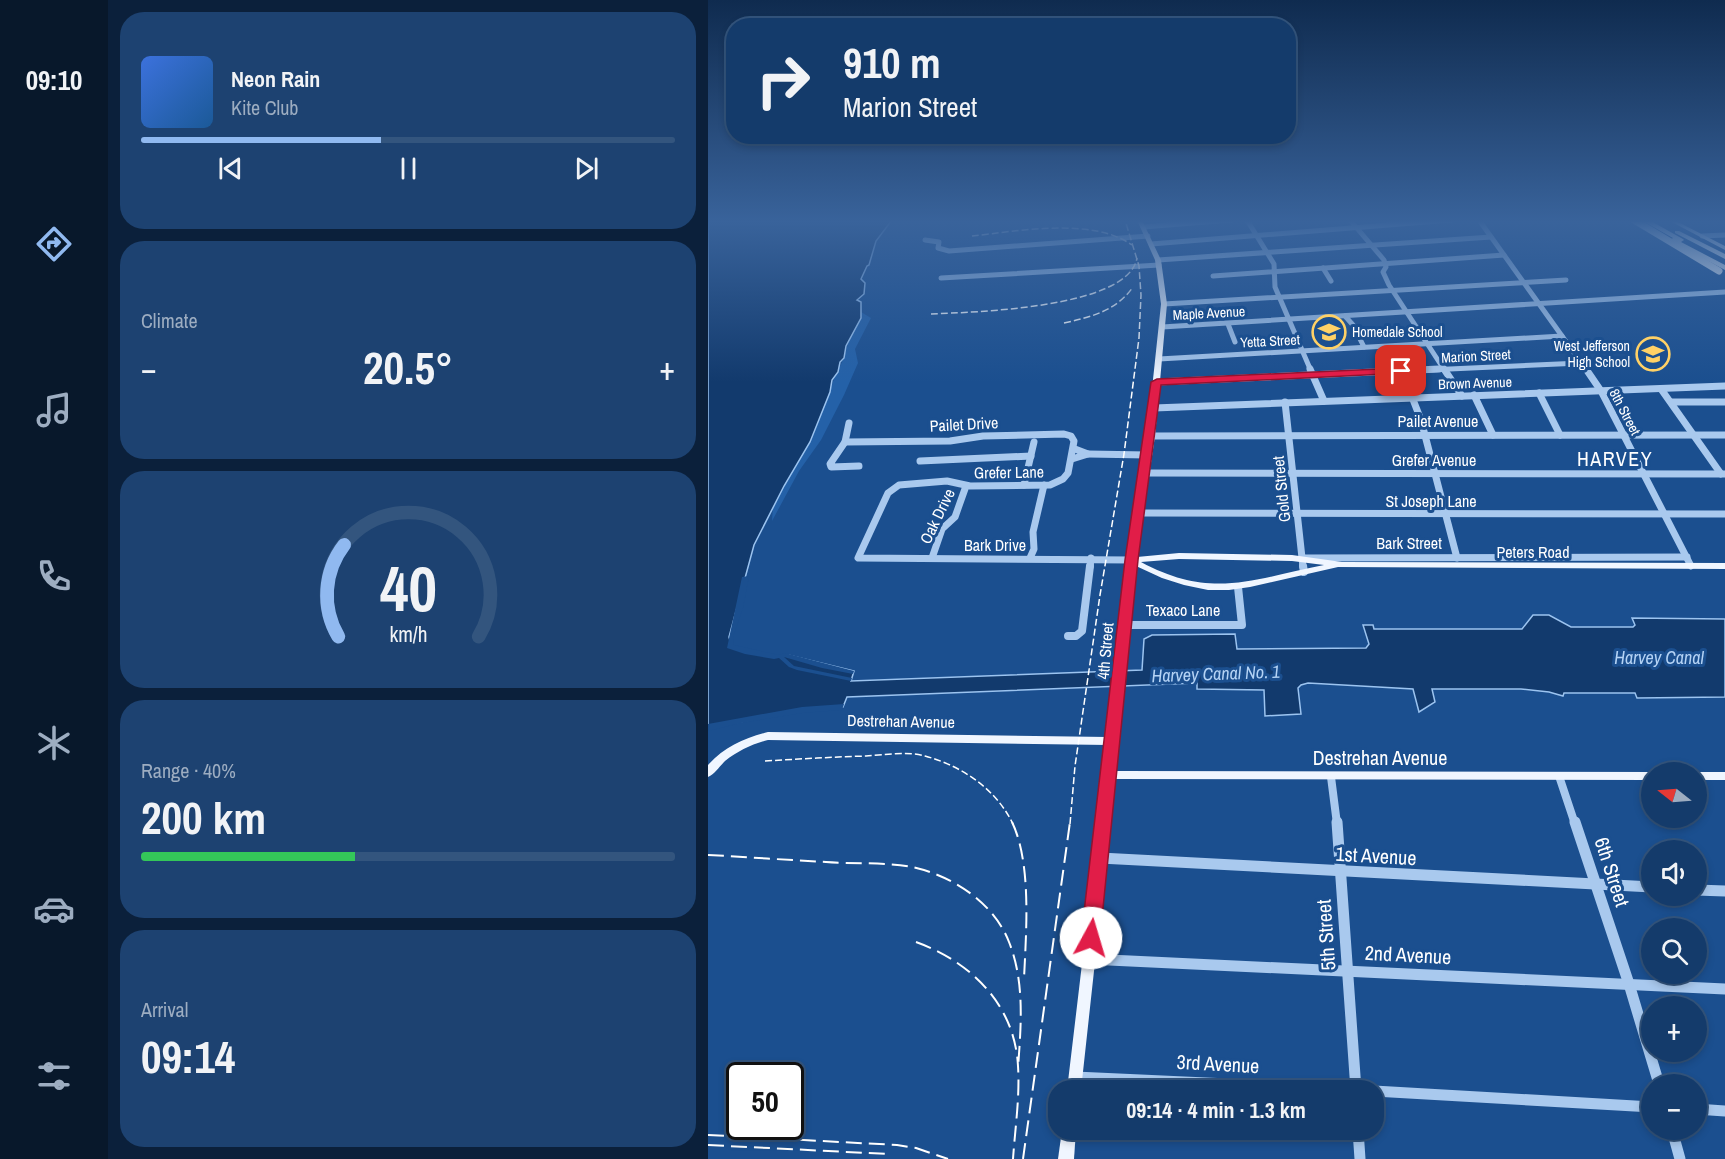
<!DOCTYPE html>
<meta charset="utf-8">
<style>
:root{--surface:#143b6b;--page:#1d4271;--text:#f1f3f6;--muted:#9dadc1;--line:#33557e;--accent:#90b9f0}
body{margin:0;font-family:"Archivo Narrow",sans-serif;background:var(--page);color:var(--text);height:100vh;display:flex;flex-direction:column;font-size:22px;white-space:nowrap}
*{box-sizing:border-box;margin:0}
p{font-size:20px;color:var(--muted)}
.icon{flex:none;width:33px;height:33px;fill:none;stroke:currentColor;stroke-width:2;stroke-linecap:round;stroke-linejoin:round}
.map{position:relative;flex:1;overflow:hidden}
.drawer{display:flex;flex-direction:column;gap:12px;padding:12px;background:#0b203b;width:600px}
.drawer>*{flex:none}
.hud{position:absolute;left:18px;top:18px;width:570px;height:126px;border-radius:24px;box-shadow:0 3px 9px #0003,0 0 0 2px var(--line);background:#143b6b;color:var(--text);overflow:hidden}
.needle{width:39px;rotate:287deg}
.fabs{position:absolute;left:933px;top:762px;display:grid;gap:12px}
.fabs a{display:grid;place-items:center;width:66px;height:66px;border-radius:50%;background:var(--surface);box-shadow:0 3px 9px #0003,0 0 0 2px var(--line);font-size:30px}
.speed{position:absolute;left:18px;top:1062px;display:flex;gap:12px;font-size:30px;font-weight:700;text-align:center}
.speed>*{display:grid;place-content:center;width:78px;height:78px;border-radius:50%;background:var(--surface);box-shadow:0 3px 9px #0003,0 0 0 2px var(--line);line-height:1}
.speed .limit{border:3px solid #111;border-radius:9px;background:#fff;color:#111}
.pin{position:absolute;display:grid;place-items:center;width:51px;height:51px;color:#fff;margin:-26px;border-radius:12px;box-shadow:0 3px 9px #0006}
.me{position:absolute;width:66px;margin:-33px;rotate:6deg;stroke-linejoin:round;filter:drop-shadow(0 0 4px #0008)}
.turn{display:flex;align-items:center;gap:21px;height:126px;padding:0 18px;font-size:27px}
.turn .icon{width:78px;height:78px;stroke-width:2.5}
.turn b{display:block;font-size:42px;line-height:51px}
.big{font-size:45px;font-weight:800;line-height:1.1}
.drawer .card{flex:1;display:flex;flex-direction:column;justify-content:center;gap:9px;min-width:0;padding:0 21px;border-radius:24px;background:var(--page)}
.drawer .dial{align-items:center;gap:0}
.dial svg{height:156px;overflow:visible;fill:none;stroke:var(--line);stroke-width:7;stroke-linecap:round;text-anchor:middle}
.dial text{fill:var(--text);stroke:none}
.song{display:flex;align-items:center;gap:18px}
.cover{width:72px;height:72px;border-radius:9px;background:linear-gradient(135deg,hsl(220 70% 55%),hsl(210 70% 35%))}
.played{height:6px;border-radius:3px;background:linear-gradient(90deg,var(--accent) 45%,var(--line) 45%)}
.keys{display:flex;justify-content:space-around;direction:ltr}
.heat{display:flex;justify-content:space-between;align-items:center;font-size:33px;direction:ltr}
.charge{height:9px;border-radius:4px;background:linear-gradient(90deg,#34c759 40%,var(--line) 0)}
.trip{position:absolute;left:340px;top:1080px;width:336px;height:60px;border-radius:24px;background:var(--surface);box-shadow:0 3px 9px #0003,0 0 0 2px var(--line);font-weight:800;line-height:60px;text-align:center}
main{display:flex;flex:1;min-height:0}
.dock{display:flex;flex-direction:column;width:108px;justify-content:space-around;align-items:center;background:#08182b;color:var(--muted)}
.dock .icon{width:42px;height:42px}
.dock .on{color:var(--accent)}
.dock b{font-size:27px;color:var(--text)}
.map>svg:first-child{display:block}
.green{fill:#2461a8}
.water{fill:#123a6d;stroke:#9cc4f0;stroke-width:1.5}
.pier{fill:#1b4f8f}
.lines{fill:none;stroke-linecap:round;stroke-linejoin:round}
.minor-far3{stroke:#a9c9ee;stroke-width:5}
.minor-far2{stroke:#a9c9ee;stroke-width:7}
.minor-far1{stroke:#a9c9ee;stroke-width:8}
.minor{stroke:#a9c9ee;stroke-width:11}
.major{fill:#f0f6ff;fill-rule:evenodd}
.highway{fill:#fff;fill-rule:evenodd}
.rail-far1{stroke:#fff;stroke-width:1.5;stroke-dasharray:7 3;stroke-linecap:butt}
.rail{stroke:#fff;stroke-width:2;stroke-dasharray:16 7;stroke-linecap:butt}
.highway-bridge{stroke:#fff;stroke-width:7}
.route{fill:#e11d48;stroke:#92132f;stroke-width:1.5}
.labels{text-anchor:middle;stroke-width:6;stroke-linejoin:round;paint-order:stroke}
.far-street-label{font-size:14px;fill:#fff;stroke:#1b4f8f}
.far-poi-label{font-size:14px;fill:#fff;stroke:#1b4f8f;text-anchor:start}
.street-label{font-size:16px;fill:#fff;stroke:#1b4f8f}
.water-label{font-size:18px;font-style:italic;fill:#b5d3f5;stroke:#1b4f8f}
.quarter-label{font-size:20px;letter-spacing:1.5px;fill:#fff;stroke:#1b4f8f}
.near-street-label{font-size:20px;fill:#fff;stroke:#1b4f8f}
</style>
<main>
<nav class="dock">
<b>09:10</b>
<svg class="icon on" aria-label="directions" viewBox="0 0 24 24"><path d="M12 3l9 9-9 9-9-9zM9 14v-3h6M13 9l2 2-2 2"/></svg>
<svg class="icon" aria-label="music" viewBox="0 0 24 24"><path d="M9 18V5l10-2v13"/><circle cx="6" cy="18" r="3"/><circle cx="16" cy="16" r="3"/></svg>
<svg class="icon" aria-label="phone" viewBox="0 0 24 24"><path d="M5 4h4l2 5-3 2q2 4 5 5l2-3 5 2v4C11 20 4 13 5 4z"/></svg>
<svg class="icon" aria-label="climate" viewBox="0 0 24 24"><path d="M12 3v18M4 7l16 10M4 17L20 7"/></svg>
<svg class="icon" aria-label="car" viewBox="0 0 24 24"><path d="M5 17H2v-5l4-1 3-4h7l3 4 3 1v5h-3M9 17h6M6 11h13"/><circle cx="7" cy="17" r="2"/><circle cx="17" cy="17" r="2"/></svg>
<svg class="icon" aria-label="filters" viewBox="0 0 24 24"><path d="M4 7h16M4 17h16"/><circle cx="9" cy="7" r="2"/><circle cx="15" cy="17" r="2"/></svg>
</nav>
<section class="drawer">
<div class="card">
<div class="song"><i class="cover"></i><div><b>Neon Rain</b><p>Kite Club</p></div></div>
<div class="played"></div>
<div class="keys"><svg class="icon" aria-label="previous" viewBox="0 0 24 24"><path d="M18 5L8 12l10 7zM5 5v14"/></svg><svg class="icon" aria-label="pause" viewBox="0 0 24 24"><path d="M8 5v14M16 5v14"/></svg><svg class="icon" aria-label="next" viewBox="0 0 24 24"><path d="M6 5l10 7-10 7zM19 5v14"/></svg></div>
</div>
<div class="card"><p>Climate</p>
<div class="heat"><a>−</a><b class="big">20.5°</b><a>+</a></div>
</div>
<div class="card dial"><svg viewBox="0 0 100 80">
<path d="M14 69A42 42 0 1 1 86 69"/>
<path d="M14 69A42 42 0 0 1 17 22" stroke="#90b9f0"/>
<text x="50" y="56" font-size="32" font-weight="700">40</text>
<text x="50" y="72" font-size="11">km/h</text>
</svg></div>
<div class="card"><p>Range · 40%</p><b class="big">200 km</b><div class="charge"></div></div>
<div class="card"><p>Arrival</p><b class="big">09:14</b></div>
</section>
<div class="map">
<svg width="1017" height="1159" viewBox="0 0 1017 1159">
<rect width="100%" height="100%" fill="#1b4f8f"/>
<path class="green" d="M153,312L163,318L147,349L150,363L136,395L113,440L91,471L64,521L65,506L122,392C125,378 132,368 136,357C139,349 140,341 144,333C147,326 153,320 153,312Z"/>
<polygon class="water" points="0,220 184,220 168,241 161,265 159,266 153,279 157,283 156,294 149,300 153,302 153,318 138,346 136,358 132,362 130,372 124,380 122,392 102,442 76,486 46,545 21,637 24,648 71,657 80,655 146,671 143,681 434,670 436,639 444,635 527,634 529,649 658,648 661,644 655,625 665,625 666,629 814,629 825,615 841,615 863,627 925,627 927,625 924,618 1017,619 1017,697 929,698 927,693 856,693 855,696 841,692 813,689 724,689 727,702 711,712 705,689 600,683 593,685 590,688 593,714 557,716 556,690 489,689 489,683 139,697 135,707 94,710 0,728"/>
<g class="pier">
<polygon points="41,576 35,608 25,637 26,645 71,655 77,653 146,671 145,674 114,668 76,657 86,666 144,678 143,681 89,670 81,667 71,658 66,659 37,654 19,648 34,577"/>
<polygon points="136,704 134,710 94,713 33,723 0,731 0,724 94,707"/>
</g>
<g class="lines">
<g class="minor-far3">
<polyline points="539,220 566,264 567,287 603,371"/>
<polyline points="642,220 676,260 678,267 675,272 681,285 737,371"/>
<polyline points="771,220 879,371"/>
<polyline points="435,227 523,220"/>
<polyline points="994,236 1017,235"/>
<polyline points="217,240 231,242 230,248 241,251 440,236"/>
<polyline points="443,244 743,220"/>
<polyline points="450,260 783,237"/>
<polyline points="615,268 623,281"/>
<polyline points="505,276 796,255"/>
<polyline points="233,278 451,265"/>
<polyline points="456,304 858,280"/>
<polyline points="637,316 645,325 656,347"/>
<polyline points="520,324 527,342"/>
<polyline points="454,327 1017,292"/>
<polyline points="451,359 854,336"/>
<polyline points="698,371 873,363"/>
</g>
<g class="minor-far2">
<polyline points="602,369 616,401"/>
<polyline points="736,369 754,396"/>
<polyline points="878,369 893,391 983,566"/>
<polyline points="449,382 731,369"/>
<polyline points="953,389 1013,474"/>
<polyline points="831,393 852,435"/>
<polyline points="766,395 785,435"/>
<polyline points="704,397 713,420 749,558"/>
<polyline points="577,402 595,567"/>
<polyline points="963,402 1017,402"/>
<polyline points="446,408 1017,386"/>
<polyline points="141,423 137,442 122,464 123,467 151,466"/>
<polyline points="443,436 1017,435"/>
<polyline points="137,442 242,441 275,436 356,434 363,436 366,441 360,473 355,479 342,485 262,486 239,481 191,485 180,493 150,558 424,560"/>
<polyline points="380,454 439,455"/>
<polyline points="364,459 380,454 367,449"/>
<polyline points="212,461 323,456"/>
<polyline points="435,473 1017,474"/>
<polyline points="316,485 326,442"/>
<polyline points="430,513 1017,514"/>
<polyline points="224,558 234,529 247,517 258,486"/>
<polyline points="322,558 326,549 325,532 336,485"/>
<polyline points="596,558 979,557"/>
<polyline points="382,567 383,558"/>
</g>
<g class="minor-far1">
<polyline points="595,566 596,572"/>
<polyline points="417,625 534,625 530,587"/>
<polyline points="360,636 368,636 374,631 382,566"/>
<polyline points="851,776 867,824"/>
<polyline points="623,777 629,824"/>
</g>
<g class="minor">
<polyline points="629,822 648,1090"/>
<polyline points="867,822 921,984 951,1084"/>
<polyline points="392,858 944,887"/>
<polyline points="988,890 1017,891"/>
<polyline points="380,959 1017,989"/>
<polyline points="367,1077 650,1090"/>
<polyline points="666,1091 944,1107"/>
<polyline points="988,1109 1017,1111"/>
<polyline points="650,1130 652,1159"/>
<polyline points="964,1130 972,1159"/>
</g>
<g class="major">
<path d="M429,220H434L453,260L459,304L447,436L429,557L471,553L584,555L634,562L1017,563V569L630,567L542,587L521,590H500L476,585L454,578L428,566L408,771L946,772H944V780L407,779L373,1090H359L400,745L60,740C44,744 30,751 17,761C11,767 7,774 0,777V765C16,747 37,738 60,732L400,737L420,560L439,436L453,304L447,260ZM471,559L584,561L616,565C545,579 503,600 433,562Z"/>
<polygon points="960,220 966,220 1017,246 1017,250"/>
<polygon points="986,772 1017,772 1017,780 988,780 988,772"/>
<polygon points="354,1130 368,1130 366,1159 350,1159"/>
</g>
<g class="highway">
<polygon points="933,220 941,220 975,239 976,240 973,242 1017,265 1017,270 963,241 962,240 965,238"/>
<polygon points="967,231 971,231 1017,254 1017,259 967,233"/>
</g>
<g class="rail-far1">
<path d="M264,236C310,231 385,217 424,245"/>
<path d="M223,314C263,312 420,309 429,258"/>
<path d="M356,323C383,317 408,311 425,287"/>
<path d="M57,761C91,759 124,757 158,756C176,755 199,751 217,756C254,766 288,789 305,824"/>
<polyline points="362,824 367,766 392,595 416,454 431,338 433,295 431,266 417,220"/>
</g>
<g class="rail">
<path d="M304,822C324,864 318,933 316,979"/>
<path d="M0,855C39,857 79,860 118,862C145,864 178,862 204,867C245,876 286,903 301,942C317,982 313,1026 310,1068"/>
<path d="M208,942C263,962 307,1005 310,1066C312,1097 307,1129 305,1159"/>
<polyline points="0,1135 189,1145 208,1148 240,1159"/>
<polyline points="0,1145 180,1154"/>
<polyline points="315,1159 362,822"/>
</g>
<polyline class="highway-bridge" points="926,220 1011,271"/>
</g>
<linearGradient id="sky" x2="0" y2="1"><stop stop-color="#0f2b4f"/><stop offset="0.58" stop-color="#39639b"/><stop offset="1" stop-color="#39639b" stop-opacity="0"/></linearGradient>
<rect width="1017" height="382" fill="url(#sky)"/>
<polygon class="route" points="693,368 697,369 697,373 453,385 430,560 392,938 390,945 383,947 376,945 373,938 417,560 443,382 449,379"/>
<defs>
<g id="school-ring" transform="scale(1.725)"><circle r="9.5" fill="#1b4f8f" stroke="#ffd166" stroke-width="1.5"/><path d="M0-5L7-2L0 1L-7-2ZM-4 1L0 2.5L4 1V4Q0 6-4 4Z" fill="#ffd166"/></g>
</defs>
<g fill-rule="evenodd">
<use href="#school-ring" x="621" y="332"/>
<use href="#school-ring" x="945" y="354"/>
</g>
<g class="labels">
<g class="far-street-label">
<text transform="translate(501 313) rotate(-3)" y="5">Maple Avenue</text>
<text transform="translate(562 341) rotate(-3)" y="5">Yetta Street</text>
<text transform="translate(768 356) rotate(-3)" y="5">Marion Street</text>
<text transform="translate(767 383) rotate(-2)" y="5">Brown Avenue</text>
<text transform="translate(917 412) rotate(62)" y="5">8th Street</text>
</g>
<g class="far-poi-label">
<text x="644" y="337">Homedale School</text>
<text x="922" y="351" text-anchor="end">West Jefferson<tspan x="922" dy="16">High School</tspan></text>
</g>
<g class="street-label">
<text x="730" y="427">Pailet Avenue</text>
<text transform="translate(256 424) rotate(-3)" y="6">Pailet Drive</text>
<text x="726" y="466">Grefer Avenue</text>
<text transform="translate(301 472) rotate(-1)" y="6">Grefer Lane</text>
<text transform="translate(573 489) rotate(-96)" y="6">Gold Street</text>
<text x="723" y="507">St Joseph Lane</text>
<text transform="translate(229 516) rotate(-64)" y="6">Oak Drive</text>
<text x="701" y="549">Bark Street</text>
<text x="287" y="551">Bark Drive</text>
<text x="825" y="558">Peters Road</text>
<text x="475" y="616">Texaco Lane</text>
<text transform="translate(397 651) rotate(-85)" y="6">4th Street</text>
<text transform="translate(193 721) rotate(1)" y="6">Destrehan Avenue</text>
</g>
<g class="water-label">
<text x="951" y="664">Harvey Canal</text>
<text transform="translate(508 674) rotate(-2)" y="6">Harvey Canal No. 1</text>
</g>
<g class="quarter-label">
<text x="907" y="466">HARVEY</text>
</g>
<g class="near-street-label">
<text x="672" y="765">Destrehan Avenue</text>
<text transform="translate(668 856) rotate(3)" y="7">1st Avenue</text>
<text transform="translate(904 872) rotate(72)" y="7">6th Street</text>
<text transform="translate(618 935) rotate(-94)" y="7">5th Street</text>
<text transform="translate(700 955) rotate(3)" y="7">2nd Avenue</text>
<text transform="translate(510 1064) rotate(3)" y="7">3rd Avenue</text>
</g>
</g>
</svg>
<div class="fabs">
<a><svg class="needle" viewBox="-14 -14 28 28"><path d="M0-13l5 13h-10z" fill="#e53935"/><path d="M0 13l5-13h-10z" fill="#9dadc1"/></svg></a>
<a><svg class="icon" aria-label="sound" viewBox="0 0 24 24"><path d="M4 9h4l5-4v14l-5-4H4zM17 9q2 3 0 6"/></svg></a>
<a><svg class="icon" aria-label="search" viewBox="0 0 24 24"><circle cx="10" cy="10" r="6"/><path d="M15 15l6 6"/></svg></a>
<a>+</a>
<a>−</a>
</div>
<div class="speed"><div class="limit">50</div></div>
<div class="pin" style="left:693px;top:371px;background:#d93025"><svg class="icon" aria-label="arrive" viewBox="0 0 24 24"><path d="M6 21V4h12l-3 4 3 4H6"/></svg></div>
<svg class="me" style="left:383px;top:938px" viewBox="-20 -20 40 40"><circle r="19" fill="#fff"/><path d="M0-13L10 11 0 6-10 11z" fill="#e11d48"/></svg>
<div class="trip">09:14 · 4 min · 1.3 km</div>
<div class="hud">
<div class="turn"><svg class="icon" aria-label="right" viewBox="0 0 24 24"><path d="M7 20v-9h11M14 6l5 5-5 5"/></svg><div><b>910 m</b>Marion Street</div></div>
</div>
</div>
</main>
